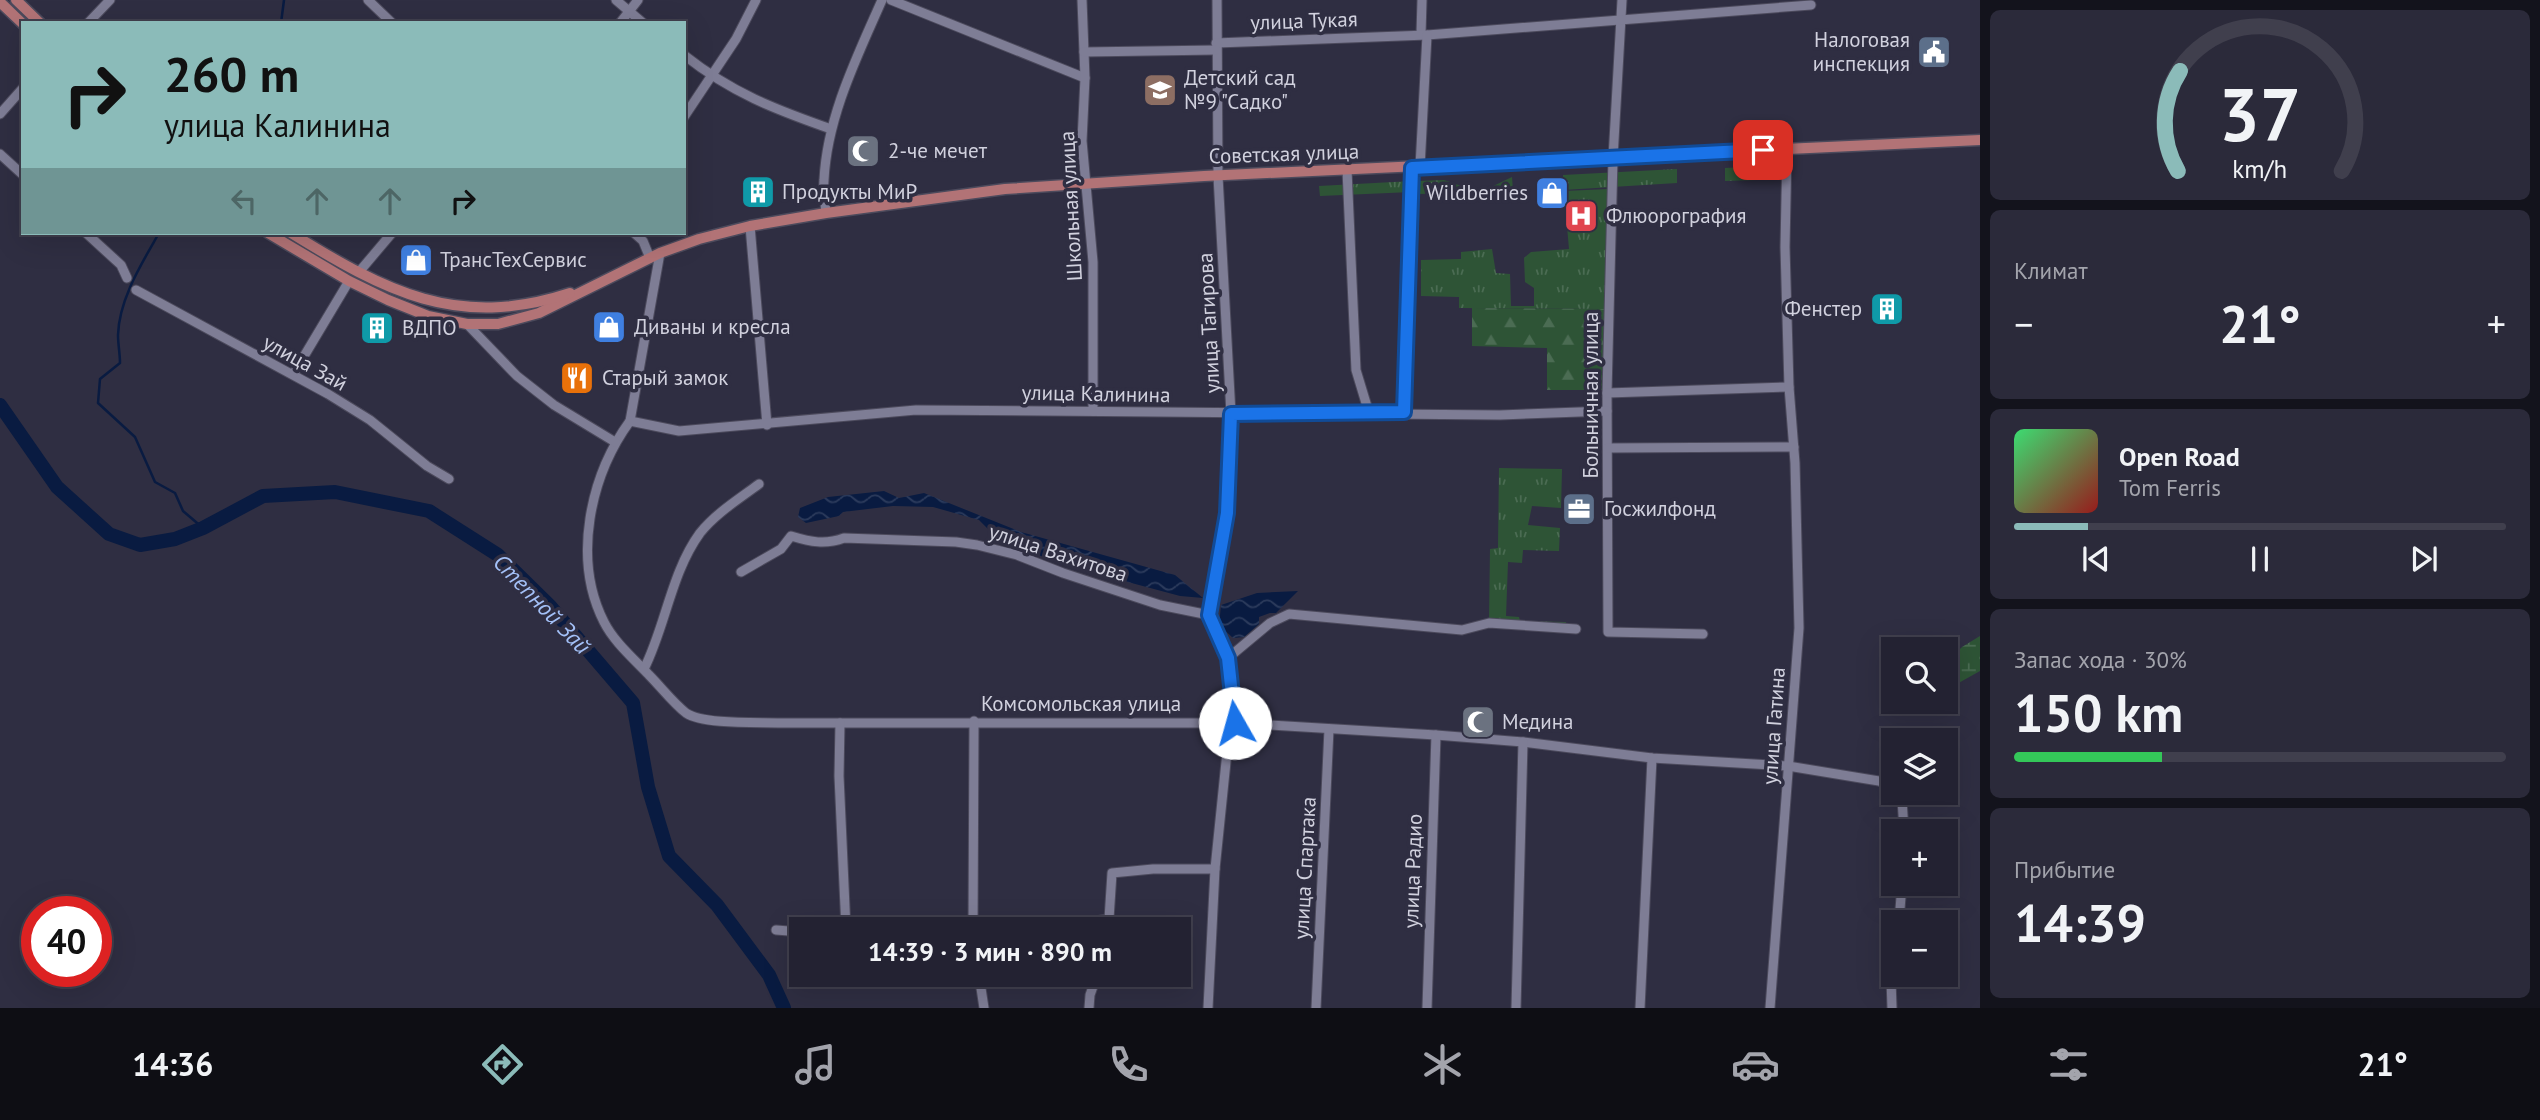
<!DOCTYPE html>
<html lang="ru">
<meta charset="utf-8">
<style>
:root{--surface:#232232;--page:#2b2a3a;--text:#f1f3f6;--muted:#a3a4ac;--line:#403f4d;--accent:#8bbbb9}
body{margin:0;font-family:"PT Sans",sans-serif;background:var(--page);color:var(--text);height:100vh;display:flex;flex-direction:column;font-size:26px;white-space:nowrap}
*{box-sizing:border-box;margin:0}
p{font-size:23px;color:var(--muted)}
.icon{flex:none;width:38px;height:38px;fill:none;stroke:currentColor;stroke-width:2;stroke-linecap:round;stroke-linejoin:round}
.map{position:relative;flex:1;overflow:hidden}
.side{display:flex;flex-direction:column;gap:10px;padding:10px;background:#13131c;width:560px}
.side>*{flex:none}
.top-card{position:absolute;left:21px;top:21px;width:665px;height:214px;border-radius:0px;box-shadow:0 7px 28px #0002,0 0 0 2px var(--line);background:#8bbbb9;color:#111;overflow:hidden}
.buttons{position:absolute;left:1881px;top:637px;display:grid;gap:14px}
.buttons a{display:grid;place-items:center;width:77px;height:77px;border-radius:0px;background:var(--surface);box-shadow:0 7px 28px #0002,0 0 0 2px var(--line);font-size:35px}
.speed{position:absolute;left:21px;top:896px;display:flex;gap:14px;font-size:35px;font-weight:700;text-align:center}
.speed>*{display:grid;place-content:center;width:91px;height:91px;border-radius:50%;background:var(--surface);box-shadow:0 7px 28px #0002,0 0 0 2px var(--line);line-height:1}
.speed .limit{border:10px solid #d22;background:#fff;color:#111}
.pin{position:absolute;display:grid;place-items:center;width:60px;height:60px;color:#fff;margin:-30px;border-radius:14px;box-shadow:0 4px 10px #0006}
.me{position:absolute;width:77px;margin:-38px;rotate:353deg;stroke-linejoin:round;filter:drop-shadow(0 0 5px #0008)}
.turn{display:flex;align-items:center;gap:24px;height:147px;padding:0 28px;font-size:32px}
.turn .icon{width:91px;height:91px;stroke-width:2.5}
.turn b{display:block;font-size:49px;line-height:60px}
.lanes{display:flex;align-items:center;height:66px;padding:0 28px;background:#0003;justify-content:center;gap:35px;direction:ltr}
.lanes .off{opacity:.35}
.big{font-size:52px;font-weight:600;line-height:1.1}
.side .card{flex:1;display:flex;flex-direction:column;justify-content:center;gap:10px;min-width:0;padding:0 24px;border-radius:10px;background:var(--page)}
.side .dial{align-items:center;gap:0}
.dial svg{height:182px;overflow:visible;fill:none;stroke:var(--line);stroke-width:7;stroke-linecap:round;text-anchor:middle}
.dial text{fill:var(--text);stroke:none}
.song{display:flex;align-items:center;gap:21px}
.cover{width:84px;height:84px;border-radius:10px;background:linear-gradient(135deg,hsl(140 70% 55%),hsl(0 70% 35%))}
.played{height:7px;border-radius:4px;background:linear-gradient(90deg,var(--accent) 15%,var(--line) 15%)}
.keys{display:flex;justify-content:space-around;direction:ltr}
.heat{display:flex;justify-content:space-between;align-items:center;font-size:38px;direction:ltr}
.charge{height:10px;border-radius:5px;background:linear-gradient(90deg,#34c759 30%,var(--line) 0)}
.trip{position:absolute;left:789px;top:917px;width:402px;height:70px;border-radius:0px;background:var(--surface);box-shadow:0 7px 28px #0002,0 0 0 2px var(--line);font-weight:600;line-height:70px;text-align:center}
.menu{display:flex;height:112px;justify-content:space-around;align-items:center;background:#0e0e14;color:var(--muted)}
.menu .icon{width:49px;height:49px}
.menu .current{color:var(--accent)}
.menu b{font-size:32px;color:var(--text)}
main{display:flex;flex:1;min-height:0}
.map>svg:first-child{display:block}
.grass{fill:url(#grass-tufts)}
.forest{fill:url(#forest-firs)}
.wetland{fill:url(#wetland-marsh)}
.water{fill:url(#water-waves)}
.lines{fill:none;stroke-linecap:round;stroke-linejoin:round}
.stream{stroke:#091b41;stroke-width:2.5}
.river{stroke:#091b41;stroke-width:14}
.minor-casing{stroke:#4c4a5c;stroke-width:11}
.major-casing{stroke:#4c4a5c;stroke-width:13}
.minor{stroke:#7e7d95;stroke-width:9}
.major{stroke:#b27376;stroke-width:10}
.route-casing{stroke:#114b97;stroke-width:18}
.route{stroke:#1a73e8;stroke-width:12}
.labels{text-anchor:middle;stroke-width:7;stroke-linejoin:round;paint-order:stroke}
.street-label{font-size:21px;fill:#d1d1de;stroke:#2f2e42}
.poi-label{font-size:21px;fill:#d1d1de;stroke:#2f2e42;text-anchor:start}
.water-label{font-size:23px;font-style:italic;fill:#a3c0f7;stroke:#2f2e42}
</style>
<main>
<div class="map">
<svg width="1980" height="1008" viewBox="0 0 1980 1008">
<defs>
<pattern id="grass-tufts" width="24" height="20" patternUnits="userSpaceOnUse" patternTransform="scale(1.75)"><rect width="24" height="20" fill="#2e5436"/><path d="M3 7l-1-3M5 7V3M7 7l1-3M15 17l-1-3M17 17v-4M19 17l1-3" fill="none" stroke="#4b6c53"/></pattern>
<pattern id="forest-firs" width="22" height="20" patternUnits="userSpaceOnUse" patternTransform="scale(1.75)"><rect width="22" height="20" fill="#2e5436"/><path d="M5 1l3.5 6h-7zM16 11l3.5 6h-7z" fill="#4b6c53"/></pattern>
<pattern id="wetland-marsh" width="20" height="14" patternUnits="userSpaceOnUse" patternTransform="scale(1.75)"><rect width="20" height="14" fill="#2e5436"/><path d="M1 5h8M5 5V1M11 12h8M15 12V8" fill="none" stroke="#4b6c53"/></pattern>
<pattern id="water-waves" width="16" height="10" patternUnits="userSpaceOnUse" patternTransform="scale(1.75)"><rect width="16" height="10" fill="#091b41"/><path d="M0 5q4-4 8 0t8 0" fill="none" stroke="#2c3b5c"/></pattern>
</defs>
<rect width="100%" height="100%" fill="#2f2e42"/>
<g class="grass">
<polygon points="1787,165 1787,179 1725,181 1725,168"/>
<polygon points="1677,169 1677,183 1563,190 1563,175"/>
<polygon points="1512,177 1513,191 1418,194 1418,181 1444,180 1470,189 1487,189"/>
<polygon points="1412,181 1411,192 1320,196 1319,186"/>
<polygon points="1609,189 1604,309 1459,308 1459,297 1421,296 1421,260 1461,259 1461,252 1492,249 1496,273 1510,274 1511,306 1534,306 1534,288 1525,282 1524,258 1531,252 1569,249 1564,191"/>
<polygon points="1499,468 1562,469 1561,508 1532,506 1528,525 1560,528 1559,551 1523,550 1522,563 1508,562 1506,616 1519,617 1520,621 1566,622 1566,628 1489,623 1490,549 1498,548"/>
</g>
<polygon class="forest" points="1472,308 1609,309 1606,390 1547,390 1547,348 1472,346"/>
<polygon class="wetland" points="1980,636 1980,671 1946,690 1946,662 1962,647"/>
<g class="water">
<polygon points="884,491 899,498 924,493 1021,532 1175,575 1203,598 1180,596 1124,581 1111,571 1072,561 1051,560 1031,552 1025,540 991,532 979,520 933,507 893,506 843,512 839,516 806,523 798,517 800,508 828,497"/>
<polygon points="1298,591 1276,613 1270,613 1259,617 1259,624 1244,637 1233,638 1219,625 1221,605 1257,593"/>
</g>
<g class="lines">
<g class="stream">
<polyline points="281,23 284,0"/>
<path d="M159,233C142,263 119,299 118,335C118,344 120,354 120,363L100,379L98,403L135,437L155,482L175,493L183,511L203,528"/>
</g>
<polyline class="river" points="0,405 57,487 109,534 140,545 175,539 203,528 263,496 335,492 429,511 498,555 550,606 633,703 648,787 669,856 717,905 769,975 784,1008"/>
<g class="minor-casing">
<g id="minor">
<polyline points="368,0 392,23"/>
<polyline points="616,0 643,23"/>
<polyline points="891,0 1085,78"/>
<polyline points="1082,0 1085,78 1082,141 1093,262 1093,411"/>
<polyline points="1217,0 1218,176 1231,414 1227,513 1209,615 1228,658 1235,723"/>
<polyline points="1622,0 1613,158 1607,393 1608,632 1703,634"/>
<polyline points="88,23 110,0"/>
<polyline points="620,23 638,0"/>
<polyline points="1421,34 1422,0"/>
<polyline points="1216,43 1427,35 1811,5"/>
<polyline points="1084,52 1216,50"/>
<path d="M684,55C732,93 774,109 831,129"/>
<polyline points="0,114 23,88"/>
<polyline points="684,117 736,39 756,0"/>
<polyline points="0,154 23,175"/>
<polyline points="1420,167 1427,35"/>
<polyline points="1347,170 1356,370 1369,413"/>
<path d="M826,213C825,202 823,191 824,180C827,117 857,57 882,0"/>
<polyline points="750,226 767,425"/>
<polyline points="86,233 121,265 127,278"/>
<polyline points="634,233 643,241 650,258"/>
<path d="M660,253L630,421C590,476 572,559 604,622C614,642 634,659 649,675C661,687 673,703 686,713C704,725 759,722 781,723H1235L1436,735L1523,742L1652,758L1788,766L1879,781L1894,788"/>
<polyline points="359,272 392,233"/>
<polyline points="136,290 328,394 370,420 427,466 449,479"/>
<polyline points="467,324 517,376 554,405 615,442"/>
<polyline points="294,373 349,281"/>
<polyline points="1607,393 1789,387"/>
<polyline points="1404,412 1412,168"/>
<polyline points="630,421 679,431 916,410 1500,415 1607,411"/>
<polyline points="1608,448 1794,447"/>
<path d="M741,572L781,549L791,536C811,542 825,545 844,538L956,542L977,545L1017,555L1063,573L1160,605L1209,615"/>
<polyline points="1228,658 1270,623 1289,614 1462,630 1489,623 1576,629"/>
<path d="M644,669C666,625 671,573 700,533C716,513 739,499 759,484"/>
<polyline points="840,723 839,776 846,929"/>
<polyline points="1897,793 1902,799 1904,831"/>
<polyline points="1899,922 1902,884"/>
<polyline points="973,929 974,721"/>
<polyline points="1040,929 1109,919 1112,873 1153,869 1215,869"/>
<polyline points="1108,929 1109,919"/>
<polyline points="776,930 802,932"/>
<polyline points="979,975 984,1008"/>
<polyline points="1089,1008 1090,995 1097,975"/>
<polyline points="1208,1008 1215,869 1230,723"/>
<polyline points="1316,1008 1329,729"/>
<polyline points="1427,1008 1436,735"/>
<polyline points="1516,1008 1523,742"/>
<polyline points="1640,1008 1652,758"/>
<polyline points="1770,1008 1799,628 1795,463 1789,387 1785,247 1787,149"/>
<polyline points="1892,1008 1891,979 1894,948"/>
</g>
</g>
<g class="major-casing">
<g id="major">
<polyline points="16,0 40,23"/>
<polyline points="0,2 23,24"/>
<polyline points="268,233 349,281 388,300 428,316 467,324 498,324 539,313 660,253 699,239 750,226 826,213 1005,189 1204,176 1980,140"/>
<path d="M291,233C385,291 457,330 570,293"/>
</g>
</g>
<use href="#minor" class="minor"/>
<use href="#major" class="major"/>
</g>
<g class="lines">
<g class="route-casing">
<polyline id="route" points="1235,723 1228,658 1209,615 1227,513 1231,414 1404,412 1412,168 1763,150"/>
</g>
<use href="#route" class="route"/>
</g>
<defs>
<g id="civic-square" transform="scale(1.75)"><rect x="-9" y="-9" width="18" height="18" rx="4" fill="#5c6f8a" stroke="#2f2e42"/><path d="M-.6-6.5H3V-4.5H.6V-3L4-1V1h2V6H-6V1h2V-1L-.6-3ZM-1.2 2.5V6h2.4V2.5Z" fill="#fff"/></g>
<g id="school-square" transform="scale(1.75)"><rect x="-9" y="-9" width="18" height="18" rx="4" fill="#8d6e63" stroke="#2f2e42"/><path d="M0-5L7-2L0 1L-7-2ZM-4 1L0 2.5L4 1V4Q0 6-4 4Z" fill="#fff"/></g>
<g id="mosque-square" transform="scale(1.75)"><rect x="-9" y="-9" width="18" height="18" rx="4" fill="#6b7280" stroke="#2f2e42"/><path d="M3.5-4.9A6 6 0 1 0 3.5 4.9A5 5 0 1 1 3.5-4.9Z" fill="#fff"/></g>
<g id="building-square" transform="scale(1.75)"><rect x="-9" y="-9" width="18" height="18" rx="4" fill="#0f9aa8" stroke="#2f2e42"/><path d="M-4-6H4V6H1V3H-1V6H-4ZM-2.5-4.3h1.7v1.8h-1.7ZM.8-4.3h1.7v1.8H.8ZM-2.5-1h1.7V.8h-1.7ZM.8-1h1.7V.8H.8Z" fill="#fff"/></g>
<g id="shop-square" transform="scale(1.75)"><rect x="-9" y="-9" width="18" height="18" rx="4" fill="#3f7fe0" stroke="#2f2e42"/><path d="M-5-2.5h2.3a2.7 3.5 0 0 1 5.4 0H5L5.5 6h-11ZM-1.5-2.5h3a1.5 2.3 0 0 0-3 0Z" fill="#fff"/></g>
<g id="hospital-square" transform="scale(1.75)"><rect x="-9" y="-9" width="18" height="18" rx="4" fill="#e0444e" stroke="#2f2e42"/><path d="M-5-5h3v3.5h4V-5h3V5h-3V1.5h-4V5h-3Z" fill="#fff"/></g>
<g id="restaurant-square" transform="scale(1.75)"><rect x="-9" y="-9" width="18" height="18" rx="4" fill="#e8710a" stroke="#2f2e42"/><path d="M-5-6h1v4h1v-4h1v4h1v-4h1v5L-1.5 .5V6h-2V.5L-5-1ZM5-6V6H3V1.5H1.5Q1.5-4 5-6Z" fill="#fff"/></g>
<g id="office-square" transform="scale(1.75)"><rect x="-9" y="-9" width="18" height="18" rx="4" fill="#5c6f8a" stroke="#2f2e42"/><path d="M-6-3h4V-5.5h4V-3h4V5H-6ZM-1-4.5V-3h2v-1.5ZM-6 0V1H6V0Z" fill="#fff"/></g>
</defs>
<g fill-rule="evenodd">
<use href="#civic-square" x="1934" y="52"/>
<use href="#school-square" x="1160" y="90"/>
<use href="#mosque-square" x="863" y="151"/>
<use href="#building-square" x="758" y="192"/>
<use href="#shop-square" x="1552" y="193"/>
<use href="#hospital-square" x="1581" y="216"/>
<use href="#shop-square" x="416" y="260"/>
<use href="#building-square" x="1887" y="309"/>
<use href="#shop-square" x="609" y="327"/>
<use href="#building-square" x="377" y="328"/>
<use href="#restaurant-square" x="577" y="378"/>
<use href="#office-square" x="1579" y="509"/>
<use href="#mosque-square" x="1478" y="722"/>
</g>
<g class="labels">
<g class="street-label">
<text transform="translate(1304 21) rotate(-2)" y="7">улица Тукая</text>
<text transform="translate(1284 154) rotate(-2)" y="7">Советская улица</text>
<text transform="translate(1071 206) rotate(-93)" y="7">Школьная улица</text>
<text transform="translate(1209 323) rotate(-93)" y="7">улица Тагирова</text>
<text transform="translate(305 363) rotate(29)" y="7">улица Зай</text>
<text transform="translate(1096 394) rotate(1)" y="7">улица Калинина</text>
<text transform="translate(1591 395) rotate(-90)" y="7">Больничная улица</text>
<text transform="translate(1058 553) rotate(18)" y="7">улица Вахитова</text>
<text x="1081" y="711">Комсомольская улица</text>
<text transform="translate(1774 726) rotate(-86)" y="7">улица Гатина</text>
<text transform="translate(1305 868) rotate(-87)" y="7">улица Спартака</text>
<text transform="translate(1413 871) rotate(-88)" y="7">улица Радио</text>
</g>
<g class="poi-label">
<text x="1910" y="47" text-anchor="end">Налоговая<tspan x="1910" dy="24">инспекция</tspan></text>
<text x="1184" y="85">Детский сад<tspan x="1184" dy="24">№9 "Садко"</tspan></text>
<text x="888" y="158">2-че мечет</text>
<text x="782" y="199">Продукты МиР</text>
<text x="1528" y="200" text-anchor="end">Wildberries</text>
<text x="1606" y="223">Флюорография</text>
<text x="440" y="267">ТрансТехСервис</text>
<text x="1862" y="316" text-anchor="end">Фенстер</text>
<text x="634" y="334">Диваны и кресла</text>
<text x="402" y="335">ВДПО</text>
<text x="602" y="385">Старый замок</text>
<text x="1604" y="516">Госжилфонд</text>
<text x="1502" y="729">Медина</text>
</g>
<g class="water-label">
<text transform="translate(542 604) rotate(46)" y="8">Степной Зай</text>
</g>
</g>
</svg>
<div class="buttons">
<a><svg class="icon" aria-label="search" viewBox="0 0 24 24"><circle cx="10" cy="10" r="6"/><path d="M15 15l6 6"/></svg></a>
<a><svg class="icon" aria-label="layers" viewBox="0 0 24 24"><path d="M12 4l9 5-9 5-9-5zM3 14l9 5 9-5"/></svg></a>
<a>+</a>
<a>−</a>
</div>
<div class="speed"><div class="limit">40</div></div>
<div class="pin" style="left:1763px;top:150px;background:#d93025"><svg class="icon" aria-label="arrive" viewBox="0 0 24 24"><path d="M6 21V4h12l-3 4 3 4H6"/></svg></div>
<svg class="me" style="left:1235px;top:723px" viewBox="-20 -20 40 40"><circle r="19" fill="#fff"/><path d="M0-13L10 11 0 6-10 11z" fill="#1a73e8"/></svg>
<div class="trip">14:39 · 3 мин · 890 m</div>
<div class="top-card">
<div class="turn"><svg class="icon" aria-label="right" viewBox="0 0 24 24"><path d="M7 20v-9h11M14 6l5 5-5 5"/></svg><div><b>260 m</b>улица Калинина</div></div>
<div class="lanes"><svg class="icon off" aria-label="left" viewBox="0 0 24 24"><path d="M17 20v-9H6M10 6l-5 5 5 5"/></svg><svg class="icon off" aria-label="ahead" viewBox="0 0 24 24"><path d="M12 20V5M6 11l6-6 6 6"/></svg><svg class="icon off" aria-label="ahead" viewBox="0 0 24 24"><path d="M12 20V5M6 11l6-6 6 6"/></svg><svg class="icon" aria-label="right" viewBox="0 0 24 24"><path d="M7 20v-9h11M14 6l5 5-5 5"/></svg></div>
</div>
</div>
<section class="side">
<div class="card dial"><svg viewBox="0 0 100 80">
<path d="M14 69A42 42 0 1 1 86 69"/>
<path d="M14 69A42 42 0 0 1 15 25" stroke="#8bbbb9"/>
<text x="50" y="56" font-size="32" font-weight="700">37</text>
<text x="50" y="72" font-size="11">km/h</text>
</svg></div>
<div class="card"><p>Климат</p>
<div class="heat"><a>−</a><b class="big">21°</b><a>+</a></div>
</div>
<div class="card">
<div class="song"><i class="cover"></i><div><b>Open Road</b><p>Tom Ferris</p></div></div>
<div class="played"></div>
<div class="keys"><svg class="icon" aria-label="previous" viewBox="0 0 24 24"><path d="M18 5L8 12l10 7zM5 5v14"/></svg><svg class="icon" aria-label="pause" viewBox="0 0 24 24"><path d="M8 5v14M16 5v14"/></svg><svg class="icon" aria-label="next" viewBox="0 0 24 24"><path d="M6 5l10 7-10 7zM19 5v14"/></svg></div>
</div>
<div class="card"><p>Запас хода · 30%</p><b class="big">150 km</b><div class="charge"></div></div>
<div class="card"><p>Прибытие</p><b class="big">14:39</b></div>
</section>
</main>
<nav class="menu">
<b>14:36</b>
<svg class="icon current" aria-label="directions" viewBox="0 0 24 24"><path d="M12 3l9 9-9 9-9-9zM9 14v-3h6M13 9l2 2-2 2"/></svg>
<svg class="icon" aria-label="music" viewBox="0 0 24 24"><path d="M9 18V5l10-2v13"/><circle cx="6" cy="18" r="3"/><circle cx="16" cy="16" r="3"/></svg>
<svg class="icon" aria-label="phone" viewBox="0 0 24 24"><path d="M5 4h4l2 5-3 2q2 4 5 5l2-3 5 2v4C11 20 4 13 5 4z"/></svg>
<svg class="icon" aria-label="climate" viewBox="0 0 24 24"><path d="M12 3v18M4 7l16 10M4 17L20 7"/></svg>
<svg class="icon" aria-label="car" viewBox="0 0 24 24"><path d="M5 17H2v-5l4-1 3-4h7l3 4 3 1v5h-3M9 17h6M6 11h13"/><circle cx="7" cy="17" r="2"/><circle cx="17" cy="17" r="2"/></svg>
<svg class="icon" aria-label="filters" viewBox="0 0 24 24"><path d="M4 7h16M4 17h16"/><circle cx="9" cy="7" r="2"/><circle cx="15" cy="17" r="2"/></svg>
<b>21°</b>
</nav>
